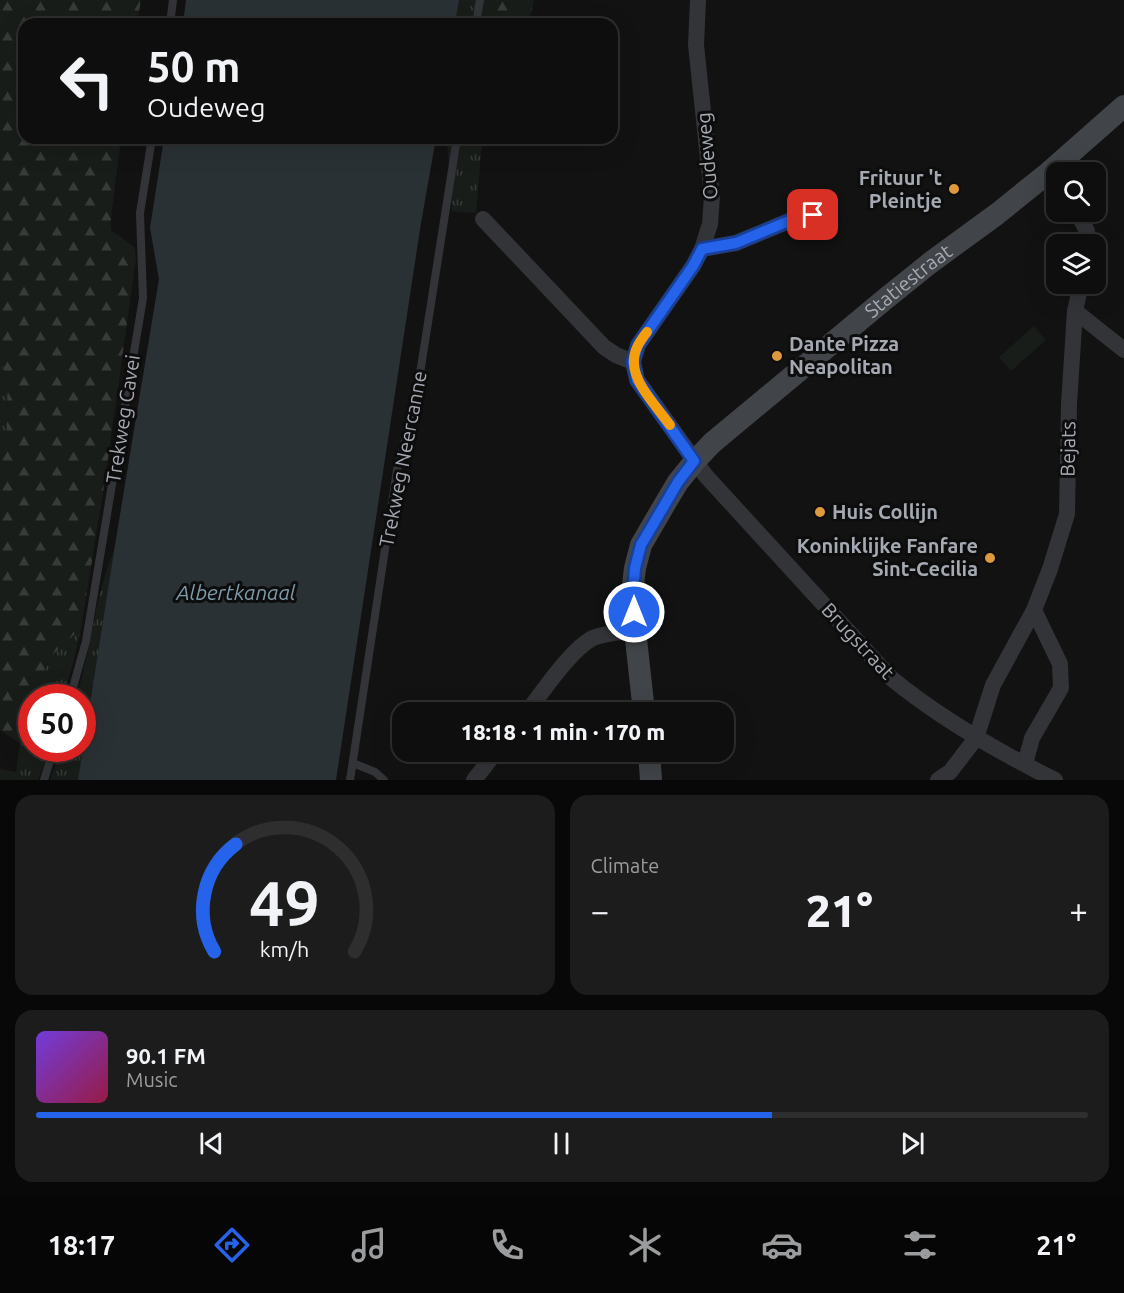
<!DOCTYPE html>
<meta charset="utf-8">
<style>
:root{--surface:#0e0e0e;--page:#1c1c1c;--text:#f1f3f6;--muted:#9b9c9e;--line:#2e2e2e;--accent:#2563eb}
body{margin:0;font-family:Ubuntu,sans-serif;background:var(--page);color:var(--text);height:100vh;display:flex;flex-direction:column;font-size:22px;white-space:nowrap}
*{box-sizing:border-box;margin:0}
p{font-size:20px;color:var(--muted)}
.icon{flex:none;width:33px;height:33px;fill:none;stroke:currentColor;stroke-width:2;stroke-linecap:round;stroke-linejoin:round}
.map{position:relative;height:780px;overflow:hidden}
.drawer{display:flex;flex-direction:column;gap:15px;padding:15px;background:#080808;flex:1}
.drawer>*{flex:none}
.guide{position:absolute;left:18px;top:18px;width:600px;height:126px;border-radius:18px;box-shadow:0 6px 24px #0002,0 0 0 2px var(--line);background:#0e0e0e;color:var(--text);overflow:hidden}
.tools{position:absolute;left:1046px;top:162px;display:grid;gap:12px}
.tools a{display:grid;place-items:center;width:60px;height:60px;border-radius:12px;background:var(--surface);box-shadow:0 6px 24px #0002,0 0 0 2px var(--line);font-size:30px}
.speed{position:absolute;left:18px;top:684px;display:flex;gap:12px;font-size:30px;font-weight:700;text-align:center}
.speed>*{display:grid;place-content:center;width:78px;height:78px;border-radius:50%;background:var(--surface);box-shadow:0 6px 24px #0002,0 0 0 2px var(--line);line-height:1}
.speed .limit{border:9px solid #d22;background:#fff;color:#111}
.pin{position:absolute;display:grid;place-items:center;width:51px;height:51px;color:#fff;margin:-26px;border-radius:12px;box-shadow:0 3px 9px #0006}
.me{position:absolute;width:66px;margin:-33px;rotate:0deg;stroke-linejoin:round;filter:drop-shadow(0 0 4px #0008)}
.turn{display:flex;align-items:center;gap:21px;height:126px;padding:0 30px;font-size:27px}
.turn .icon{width:78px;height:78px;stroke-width:2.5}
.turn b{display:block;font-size:42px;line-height:51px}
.big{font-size:45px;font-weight:800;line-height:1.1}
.drawer .tile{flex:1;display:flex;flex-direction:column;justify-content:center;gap:9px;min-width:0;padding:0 21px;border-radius:18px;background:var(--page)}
.drawer .dial{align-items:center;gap:0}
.dial svg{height:156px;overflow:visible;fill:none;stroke:var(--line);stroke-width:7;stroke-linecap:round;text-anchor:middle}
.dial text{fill:var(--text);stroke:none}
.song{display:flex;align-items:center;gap:18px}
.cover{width:72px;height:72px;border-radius:9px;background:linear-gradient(135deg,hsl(260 70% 55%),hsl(340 70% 35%))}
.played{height:6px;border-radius:3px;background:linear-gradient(90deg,var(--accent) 70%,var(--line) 70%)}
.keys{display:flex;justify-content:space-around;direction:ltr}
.heat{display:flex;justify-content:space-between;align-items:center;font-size:33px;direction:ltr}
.drawer .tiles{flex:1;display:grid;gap:15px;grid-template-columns:1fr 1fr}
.tile:last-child{grid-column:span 2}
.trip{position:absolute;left:392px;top:702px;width:342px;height:60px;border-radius:18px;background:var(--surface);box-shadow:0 6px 24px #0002,0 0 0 2px var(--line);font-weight:800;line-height:60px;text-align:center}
.tab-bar{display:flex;height:96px;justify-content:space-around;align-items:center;background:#060606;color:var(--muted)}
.tab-bar .icon{width:42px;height:42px}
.tab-bar .current{color:var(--accent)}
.tab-bar b{font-size:27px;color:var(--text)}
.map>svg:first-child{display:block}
.grass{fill:url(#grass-tufts)}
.forest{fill:url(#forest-firs)}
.pitch{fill:#191d19}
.water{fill:#2a3135}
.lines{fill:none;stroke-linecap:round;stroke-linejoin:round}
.lane{stroke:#333438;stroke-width:8}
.street{stroke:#333438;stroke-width:16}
.secondary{stroke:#414448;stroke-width:22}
.route-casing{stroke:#184099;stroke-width:15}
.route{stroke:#2563eb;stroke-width:10}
.slow{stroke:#f59e0b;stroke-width:10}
.poi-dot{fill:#de993f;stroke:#0d0d0e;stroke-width:2}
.labels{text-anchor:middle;stroke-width:6;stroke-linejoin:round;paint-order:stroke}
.street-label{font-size:20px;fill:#a5aab2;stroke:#0d0d0e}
.poi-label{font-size:20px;font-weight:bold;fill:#a5aab2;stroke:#0d0d0e;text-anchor:end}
.water-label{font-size:21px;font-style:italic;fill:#7f9aaa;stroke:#0d0d0e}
</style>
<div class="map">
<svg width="1124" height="780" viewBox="0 0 1124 780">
<defs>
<pattern id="grass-tufts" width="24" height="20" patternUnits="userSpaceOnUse" patternTransform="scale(1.5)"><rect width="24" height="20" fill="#191d19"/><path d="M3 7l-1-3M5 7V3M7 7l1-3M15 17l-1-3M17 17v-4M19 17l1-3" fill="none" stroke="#373b38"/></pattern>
<pattern id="forest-firs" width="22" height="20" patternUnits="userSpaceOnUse" patternTransform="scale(1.5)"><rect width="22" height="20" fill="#191d19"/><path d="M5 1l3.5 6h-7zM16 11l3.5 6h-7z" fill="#373b38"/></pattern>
</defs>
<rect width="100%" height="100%" fill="#121213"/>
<g class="grass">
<polygon points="459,0 485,0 481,24 455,24"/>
<polygon points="447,138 484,138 481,153 476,213 452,211"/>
<polygon points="0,355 8,383 6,447 0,450"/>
<path d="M114,551L78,780H50L60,749L82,748V698L76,697C92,649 94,598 114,551Z"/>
<polygon points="81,628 74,659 63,697 35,698 36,689 51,656"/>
<polygon points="31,709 32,748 50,749 38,780 0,780 0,769 16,772 20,743"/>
</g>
<g class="forest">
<polygon points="0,0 141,0 137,24 24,24 24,138 121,138 111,217 111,230 134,247 136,258 105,480 81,628 51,656 36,689 35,697 32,698 31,709 20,743 0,730 0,450 6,447 8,383 0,355"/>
<polygon points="485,0 534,0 528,24 481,24"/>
</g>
<polygon class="pitch" points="1034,326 1046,340 1011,371 999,357"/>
<g class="water">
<polygon points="186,0 459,0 455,24 183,24"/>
<polygon points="164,138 436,138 421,223 336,780 78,780 114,551 159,279 150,228"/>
</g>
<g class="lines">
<g class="lane">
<polyline points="170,24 173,0"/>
<polyline points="476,24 480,0"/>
<polyline points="70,698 86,641 143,298 140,213 152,138"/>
<polyline points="353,763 375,772 384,780"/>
<polyline points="44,780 54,748"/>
<polyline points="350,780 397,470 416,399 457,138"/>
</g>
<g class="street">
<path d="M698,0L696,45L712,196L710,224L702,249L693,266L638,345L633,362L637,380L695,461L706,476L891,678C941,719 997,751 1055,780"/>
<polyline points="1077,212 1087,231 1086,244"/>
<polyline points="483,219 604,347 616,355 633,362"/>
<polyline points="702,249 736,243 789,221 813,215"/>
<polyline points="1075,311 1124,350"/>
<path d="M527,712C542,693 571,649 593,638C605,633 621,632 635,630"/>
<polyline points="1025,764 1032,738 1061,688 1060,664 1034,610"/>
<polyline points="474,780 496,752"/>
<polyline points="938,780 950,772 976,738 993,685 1034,610 1050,569 1067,514 1069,404 1075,311 1081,284"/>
</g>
<g class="secondary">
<path id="s1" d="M644,712L635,630L632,594L635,568L641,545L666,502L678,482L695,461L712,443L884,300L930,263L997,214L1048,173L1124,106"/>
<polyline points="649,752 651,780"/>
</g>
</g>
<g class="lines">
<g class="route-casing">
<polyline id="route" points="634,612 633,594 635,568 641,545 678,482 694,461 637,380 633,362 638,345 693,266 702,249 736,243 789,221 813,215"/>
</g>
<use href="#route" class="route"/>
<path class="slow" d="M647,332C640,341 633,351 634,363C634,384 658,408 670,425"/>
</g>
<g class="poi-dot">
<circle cx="954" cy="189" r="6"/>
<circle cx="777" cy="356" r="6"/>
<circle cx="820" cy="512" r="6"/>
<circle cx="990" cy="558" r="6"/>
</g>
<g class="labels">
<g class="street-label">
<text transform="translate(707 156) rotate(-95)" y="7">Oudeweg</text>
<text dy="7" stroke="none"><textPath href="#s1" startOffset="548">Statiestraat</textPath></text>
<text transform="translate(123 419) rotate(-81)" y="7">Trekweg Cavei</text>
<text transform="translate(1068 449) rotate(-89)" y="7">Bejats</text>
<text transform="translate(403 459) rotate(-79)" y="7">Trekweg Neercanne</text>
<text transform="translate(858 641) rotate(47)" y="7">Brugstraat</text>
</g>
<g class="poi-label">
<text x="942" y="185">Frituur 't<tspan x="942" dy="23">Pleintje</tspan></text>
<text x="789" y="351" text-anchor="start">Dante Pizza<tspan x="789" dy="23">Neapolitan</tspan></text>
<text x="832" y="519" text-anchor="start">Huis Collijn</text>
<text x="978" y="553">Koninklijke Fanfare<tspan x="978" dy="23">Sint-Cecilia</tspan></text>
</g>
<g class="water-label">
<text x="236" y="600">Albertkanaal</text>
</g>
</g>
</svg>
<div class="tools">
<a><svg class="icon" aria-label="search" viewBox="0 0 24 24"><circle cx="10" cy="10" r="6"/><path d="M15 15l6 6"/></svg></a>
<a><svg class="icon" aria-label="layers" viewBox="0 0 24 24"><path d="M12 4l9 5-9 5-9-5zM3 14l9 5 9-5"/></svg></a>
</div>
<div class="speed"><div class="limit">50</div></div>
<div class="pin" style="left:813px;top:215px;background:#d93025"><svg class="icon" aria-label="arrive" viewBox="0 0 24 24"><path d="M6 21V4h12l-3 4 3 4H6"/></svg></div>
<svg class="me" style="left:634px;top:612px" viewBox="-20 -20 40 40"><circle r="17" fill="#2563eb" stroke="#fff" stroke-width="3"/><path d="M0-11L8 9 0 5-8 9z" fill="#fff"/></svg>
<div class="trip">18:18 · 1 min · 170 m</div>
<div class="guide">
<div class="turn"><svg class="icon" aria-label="left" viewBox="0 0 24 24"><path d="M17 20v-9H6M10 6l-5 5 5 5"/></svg><div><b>50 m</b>Oudeweg</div></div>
</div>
</div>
<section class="drawer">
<div class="tiles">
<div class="tile dial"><svg viewBox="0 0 100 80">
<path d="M14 69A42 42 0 1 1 86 69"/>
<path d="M14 69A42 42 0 0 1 25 14" stroke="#2563eb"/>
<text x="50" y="56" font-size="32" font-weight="700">49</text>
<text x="50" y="72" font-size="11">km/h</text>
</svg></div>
<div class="tile"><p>Climate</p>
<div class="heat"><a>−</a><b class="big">21°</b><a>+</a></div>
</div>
<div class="tile">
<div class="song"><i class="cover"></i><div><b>90.1 FM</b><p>Music</p></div></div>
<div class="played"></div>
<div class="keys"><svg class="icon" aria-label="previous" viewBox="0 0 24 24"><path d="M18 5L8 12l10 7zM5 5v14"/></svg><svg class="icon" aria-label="pause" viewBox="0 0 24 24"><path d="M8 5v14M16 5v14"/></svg><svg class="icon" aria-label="next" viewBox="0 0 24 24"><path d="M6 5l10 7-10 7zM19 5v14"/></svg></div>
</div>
</div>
</section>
<nav class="tab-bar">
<b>18:17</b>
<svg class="icon current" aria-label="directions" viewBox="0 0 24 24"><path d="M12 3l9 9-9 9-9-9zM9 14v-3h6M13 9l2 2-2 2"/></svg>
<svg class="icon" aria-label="music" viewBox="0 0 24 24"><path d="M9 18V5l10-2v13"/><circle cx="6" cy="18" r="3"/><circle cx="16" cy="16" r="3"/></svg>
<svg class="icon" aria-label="phone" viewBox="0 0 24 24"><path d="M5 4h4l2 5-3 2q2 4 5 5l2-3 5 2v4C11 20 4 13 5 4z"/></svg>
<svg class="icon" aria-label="climate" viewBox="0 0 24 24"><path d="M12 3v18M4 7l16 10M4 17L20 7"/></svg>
<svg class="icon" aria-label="car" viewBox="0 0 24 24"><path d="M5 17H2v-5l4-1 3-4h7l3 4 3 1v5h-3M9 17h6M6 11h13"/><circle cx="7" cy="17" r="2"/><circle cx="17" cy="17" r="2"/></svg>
<svg class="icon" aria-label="filters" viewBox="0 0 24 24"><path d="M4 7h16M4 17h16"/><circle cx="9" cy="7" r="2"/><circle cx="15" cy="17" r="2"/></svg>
<b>21°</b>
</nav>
